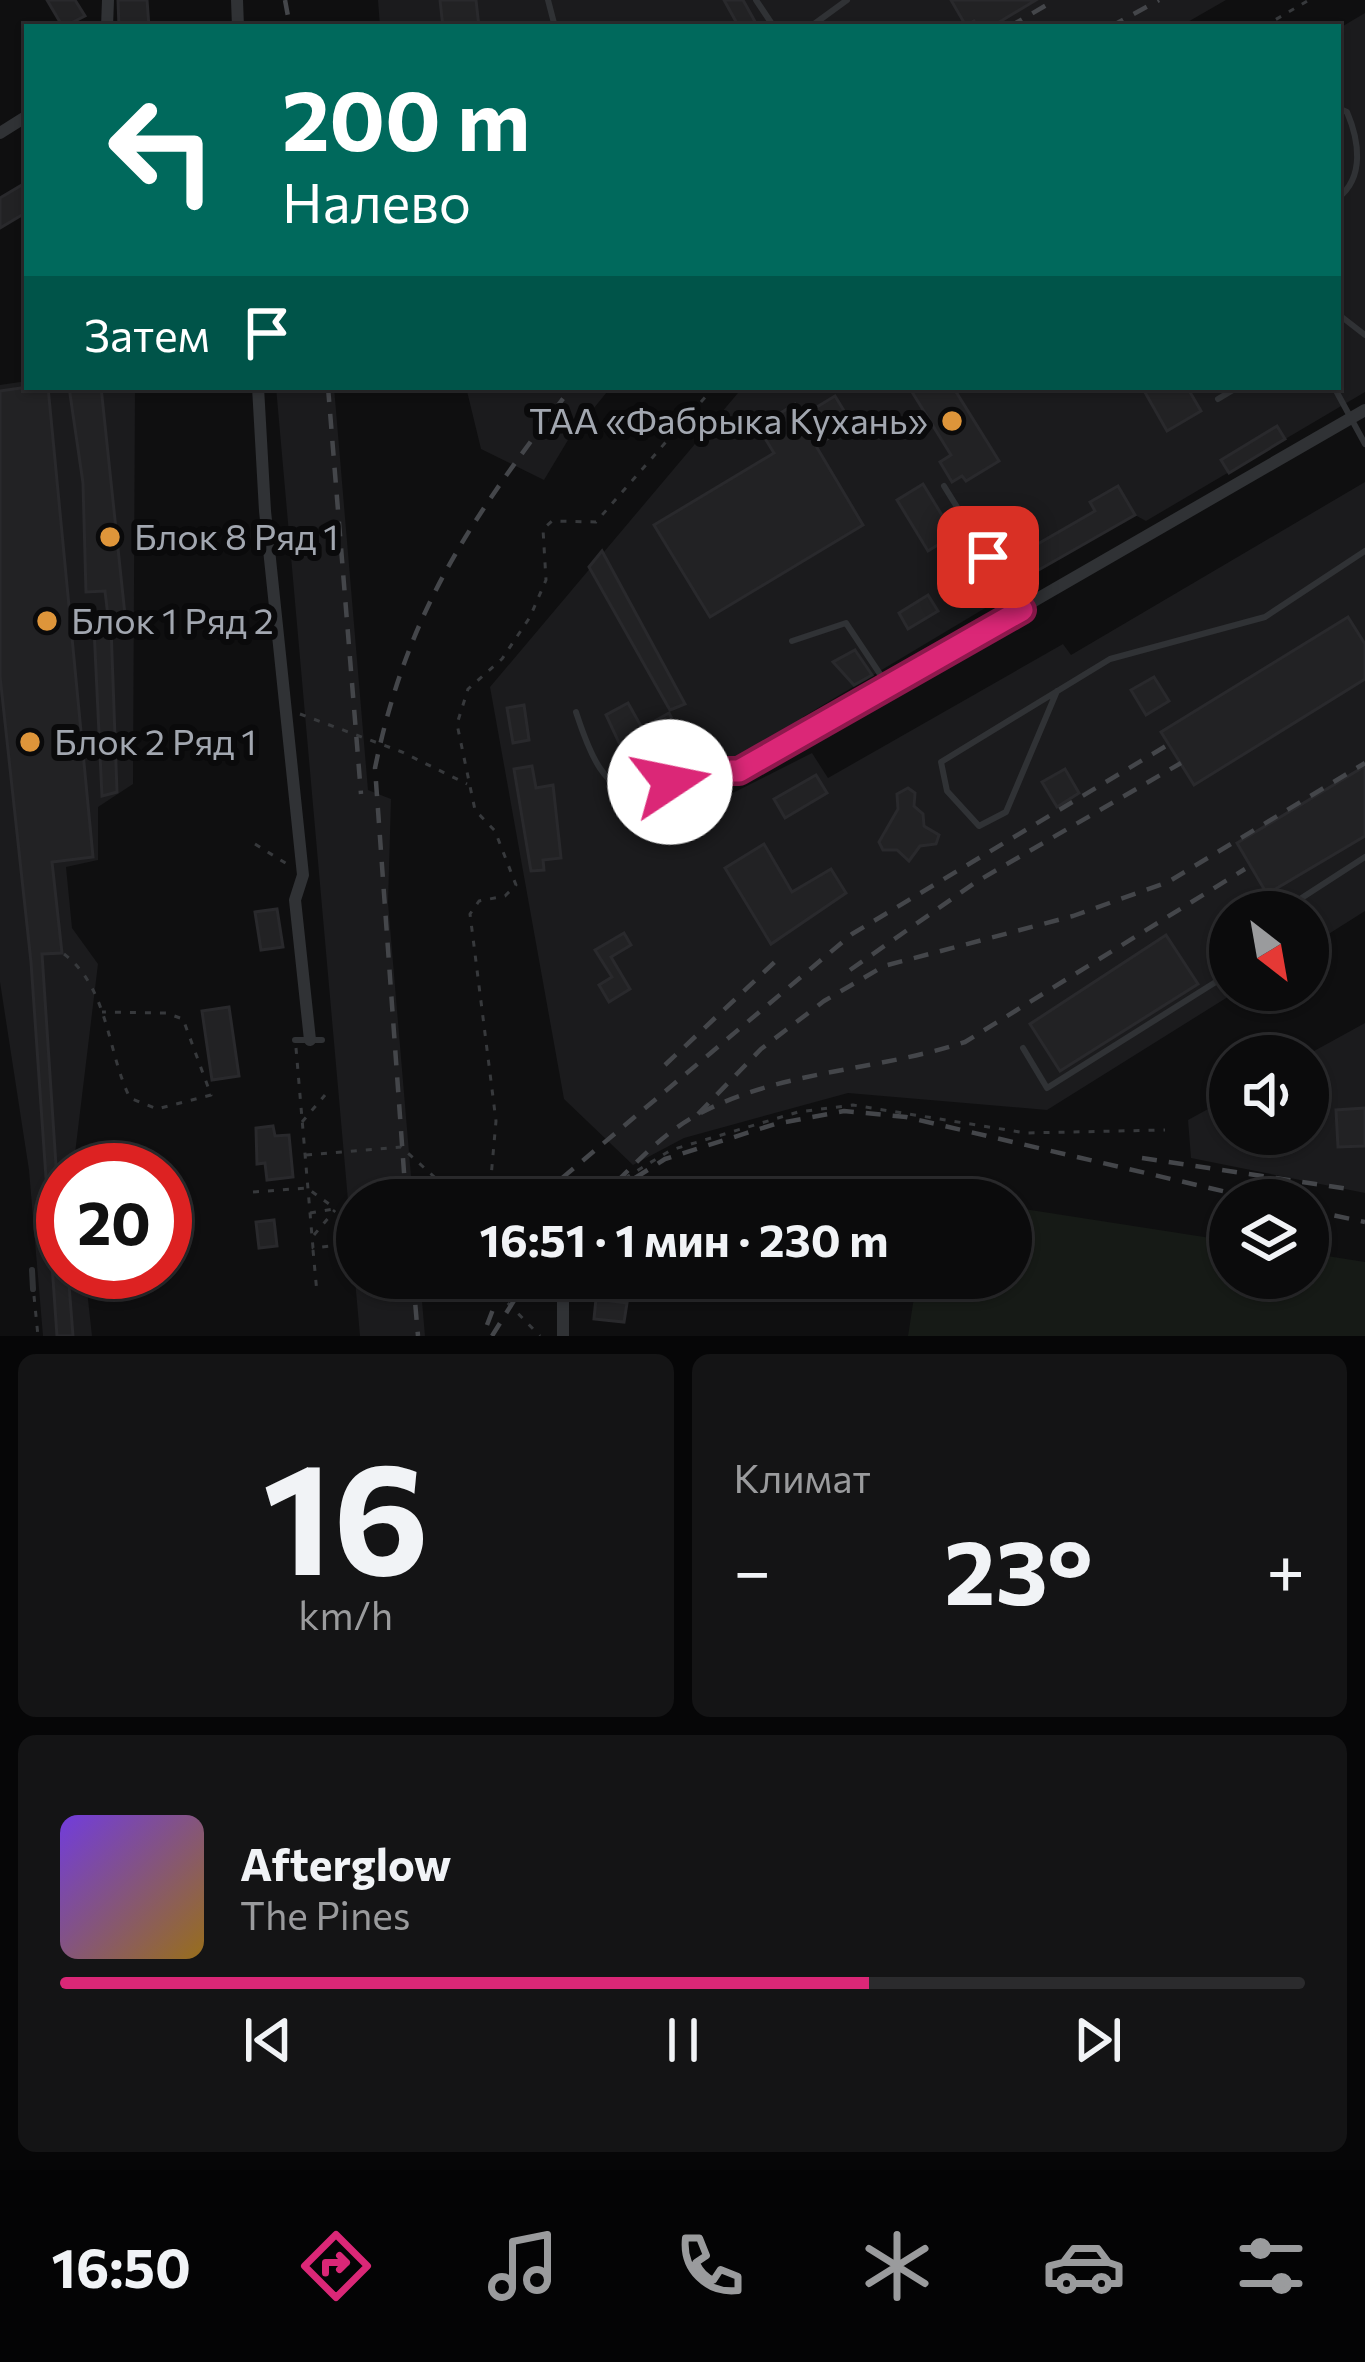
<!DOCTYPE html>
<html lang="ru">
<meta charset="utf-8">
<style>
:root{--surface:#0b0b0c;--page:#141415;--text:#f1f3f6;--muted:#9a9b9d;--line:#2b2b2d;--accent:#db2777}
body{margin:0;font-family:Commissioner,sans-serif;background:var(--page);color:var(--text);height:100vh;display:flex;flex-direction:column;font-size:45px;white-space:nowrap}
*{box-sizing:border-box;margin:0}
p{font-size:39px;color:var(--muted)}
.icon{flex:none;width:66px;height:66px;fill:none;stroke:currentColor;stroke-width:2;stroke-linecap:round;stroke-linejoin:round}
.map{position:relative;height:1336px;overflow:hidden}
.drawer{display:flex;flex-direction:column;gap:18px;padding:18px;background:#060607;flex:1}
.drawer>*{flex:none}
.top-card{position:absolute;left:24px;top:24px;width:1317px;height:366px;border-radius:0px;box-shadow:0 3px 9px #0004,0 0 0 3px var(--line);background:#00695c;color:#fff;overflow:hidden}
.needle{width:78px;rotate:149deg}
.controls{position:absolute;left:1209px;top:891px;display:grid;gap:24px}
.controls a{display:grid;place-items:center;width:120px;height:120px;border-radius:50%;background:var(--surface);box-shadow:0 3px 9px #0004,0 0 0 3px var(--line);font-size:60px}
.speed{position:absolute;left:36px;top:1143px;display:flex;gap:24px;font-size:60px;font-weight:700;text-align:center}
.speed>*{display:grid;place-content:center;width:156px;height:156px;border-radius:50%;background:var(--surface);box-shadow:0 3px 9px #0004,0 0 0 3px var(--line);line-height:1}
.speed .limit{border:18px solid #d22;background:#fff;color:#111}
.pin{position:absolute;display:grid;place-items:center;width:102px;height:102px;color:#fff;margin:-51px;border-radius:24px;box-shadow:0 6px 18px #0006}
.me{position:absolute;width:132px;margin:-66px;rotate:79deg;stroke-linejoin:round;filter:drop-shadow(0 0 9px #0008)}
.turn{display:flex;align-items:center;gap:42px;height:252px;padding:0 60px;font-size:54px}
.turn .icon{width:156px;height:156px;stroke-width:2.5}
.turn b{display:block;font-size:84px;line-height:102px}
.then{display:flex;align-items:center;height:114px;padding:0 60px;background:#0003;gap:24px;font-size:45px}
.big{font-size:90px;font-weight:700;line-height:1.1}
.drawer .tile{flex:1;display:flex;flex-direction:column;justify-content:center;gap:18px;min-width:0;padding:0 42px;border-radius:18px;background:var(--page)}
.drawer .dial{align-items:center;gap:0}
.dial b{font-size:156px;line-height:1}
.song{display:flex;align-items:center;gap:36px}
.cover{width:144px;height:144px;border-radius:18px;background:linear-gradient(135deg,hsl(260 70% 55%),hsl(40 70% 35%))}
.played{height:12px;border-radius:6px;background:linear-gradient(90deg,var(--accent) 65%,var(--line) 65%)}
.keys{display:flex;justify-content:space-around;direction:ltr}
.heat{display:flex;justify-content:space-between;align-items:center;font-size:66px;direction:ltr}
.drawer .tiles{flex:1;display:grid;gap:18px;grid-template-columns:1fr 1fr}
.tile:last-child{grid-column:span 2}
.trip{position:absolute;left:336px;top:1179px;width:696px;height:120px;border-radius:60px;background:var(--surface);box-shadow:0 3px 9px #0004,0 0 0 3px var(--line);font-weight:700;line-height:120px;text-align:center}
.menu{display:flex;height:192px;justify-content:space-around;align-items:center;background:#040405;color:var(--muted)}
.menu .icon{width:84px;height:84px}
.menu .active{color:var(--accent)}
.menu b{font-size:54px;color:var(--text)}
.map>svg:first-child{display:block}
.built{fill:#1b1b1d}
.green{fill:#161a16}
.building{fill:#222224;stroke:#29292c;stroke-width:3}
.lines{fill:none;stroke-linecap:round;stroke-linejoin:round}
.path{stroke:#37393c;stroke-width:3;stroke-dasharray:6 9;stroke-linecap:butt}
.lane{stroke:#303235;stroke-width:6}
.street{stroke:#303235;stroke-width:12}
.rail{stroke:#44464a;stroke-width:4.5;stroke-dasharray:15 12;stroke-linecap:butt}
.route-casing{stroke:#8e194d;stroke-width:30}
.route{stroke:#db2777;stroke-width:21}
.poi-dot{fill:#de953a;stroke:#0a0a0b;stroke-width:4.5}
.labels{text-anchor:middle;stroke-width:12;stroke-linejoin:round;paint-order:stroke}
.poi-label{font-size:36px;fill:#a2a7b0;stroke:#0a0a0b;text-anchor:start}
</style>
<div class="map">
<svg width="1365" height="1336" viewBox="0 0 1365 1336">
<rect width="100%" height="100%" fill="#0f0f10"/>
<g class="built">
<polygon points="378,0 1226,0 1179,27 380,27"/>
<polygon points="1365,13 1365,392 1146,521 1135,515 1021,580 1017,589 803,717 803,725 741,762 716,758 695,812 812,753 828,778 1063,644 1071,655 1365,482 1365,911 1308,947 1308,912 1230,912 1230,990 1239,990 1047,1110 848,1093 684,1138 633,1165 564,1099 490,687 743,387 1338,387 1338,29"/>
<polygon points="27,381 27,387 135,387 133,784 98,807 98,860 66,867 72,928 98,964 73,1170 63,1170 63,1272 85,1272 92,1336 43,1336 29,1170 0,982 0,385"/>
<polygon points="276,387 334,387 368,790 391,799 388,903 413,1200 357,1200 357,1278 420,1278 425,1336 360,1336"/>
<polygon points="466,387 611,387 568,440 544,480 481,449"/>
<polygon points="1365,1023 1365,1193 1191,1158 1188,1120 1230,1097 1230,1134 1308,1134 1305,1056"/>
</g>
<polygon class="green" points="1011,1207 1230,1241 1230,1278 1308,1278 1308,1253 1365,1262 1365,1336 908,1336 917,1278 1011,1278"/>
<g class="building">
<polygon points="47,0 75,0 85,16 63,27"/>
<polygon points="118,0 147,0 149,27 119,27"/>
<polygon points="440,0 476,0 479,27 443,27"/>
<polygon points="724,0 743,0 758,27 739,27"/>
<polygon points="951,0 1036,0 991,27 977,27 974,21 966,26"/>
<polygon points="27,182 27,212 0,228 0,198"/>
<polygon points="28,387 48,387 93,857 52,862 62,953 42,954 63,1272 68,1272 73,1336 57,1336 31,962 0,676 0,391"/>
<polygon points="69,387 101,387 125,615 108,616 105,591 86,592 83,483"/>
<polygon points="909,387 953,387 999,461 966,481 962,476 952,482 940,462 951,455"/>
<polygon points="1142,387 1187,387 1201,411 1167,431"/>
<polygon points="835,396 852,424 816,446 863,525 710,617 654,525 774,453 758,427 795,404 802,416"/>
<polygon points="1277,426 1285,439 1229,473 1221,460"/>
<polygon points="923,484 954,535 928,551 897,500"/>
<polygon points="1118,486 1135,515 1021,580 1010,560 1095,511 1090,502"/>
<polygon points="602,551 685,704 670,710 589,567"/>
<polygon points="928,595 938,611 908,629 899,613"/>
<polygon points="1348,617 1365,644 1365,679 1194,785 1161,732"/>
<polygon points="111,627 117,792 102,796 94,628"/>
<polygon points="855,650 872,675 854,685 833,662"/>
<polygon points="1154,677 1169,701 1146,715 1131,690"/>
<polygon points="628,703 642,728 669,713 691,754 638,783 606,715"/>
<polygon points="524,705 529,740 513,743 507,708"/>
<polygon points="532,766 536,788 553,785 561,858 543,860 544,870 531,871 514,769"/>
<polygon points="1365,766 1365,836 1267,894 1237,843"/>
<polygon points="1065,769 1079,793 1057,807 1042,782"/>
<polygon points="816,775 827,793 785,818 774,799"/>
<polygon points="908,788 915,793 914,806 923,814 924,826 939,835 936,844 920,846 909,861 897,850 883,850 879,842 898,809 897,794"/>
<polygon points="764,844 792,892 831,869 846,893 771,944 725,868"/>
<polygon points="277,909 283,947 261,950 255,912"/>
<polygon points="624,933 631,945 611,957 630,989 609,1002 599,985 612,977 595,950"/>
<polygon points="1166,935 1198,984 1060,1071 1030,1024"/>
<polygon points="229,1007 239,1076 212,1080 202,1011"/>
<polygon points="1365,1108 1365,1146 1338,1147 1336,1110"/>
<polygon points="273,1126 275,1136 289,1135 293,1177 267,1180 265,1163 257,1164 256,1128"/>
<polygon points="274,1220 277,1246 259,1248 256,1222"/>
<polygon points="596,1299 627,1303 624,1322 594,1319"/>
</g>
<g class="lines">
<g class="path">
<polyline points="1263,27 1309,0"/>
<polyline points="75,623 131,620"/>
<polyline points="300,714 402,752 467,784"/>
<polyline points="255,844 287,864"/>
<path d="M64,954C109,988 107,1052 130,1098L157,1109L211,1095L183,1019L166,1013L102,1012"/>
<polyline points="296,1048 313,1248 339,1245"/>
<polyline points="302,1122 325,1095"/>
<polyline points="306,1155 401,1147 460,1200"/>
<polyline points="452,1187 552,1191 589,1200 671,1150 798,1112 853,1105 1026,1133 1165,1130"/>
<polyline points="253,1192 307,1188 336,1209"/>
<polyline points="489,1200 496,1121 470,914 479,901 505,896 516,885 495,831 475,810 457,724 468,689 502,659 530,617 546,580 543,529 552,521 596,522 714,387"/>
<polyline points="310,1213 334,1209"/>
<polyline points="314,1235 335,1210"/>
<polyline points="313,1250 317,1293"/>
<polyline points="493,1278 497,1292 540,1336"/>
<polyline points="34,1296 38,1336"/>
</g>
<g class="lane">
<polyline points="548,0 555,27"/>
<polyline points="756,0 774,27"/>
<polyline points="810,27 847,0"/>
<path d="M1338,108L1347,112C1359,140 1365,177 1338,198"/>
<polyline points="1338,314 1365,335"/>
<polyline points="1334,387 1365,444"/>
<polyline points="1218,399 1238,387"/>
<polyline points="944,486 1019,607"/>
<polyline points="792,641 846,623 886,683"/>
<polyline points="1057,691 1006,812 979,826 947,791 941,762 1110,659 1265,617 1365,551"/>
<path d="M576,712C586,742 603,800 647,792C671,788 685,770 711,771"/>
<polyline points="1280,912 1365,857"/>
<polyline points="295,1040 322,1040"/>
<polyline points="1023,1048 1047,1088 1230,973"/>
<polyline points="32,1270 33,1289"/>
</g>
<g class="street">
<polyline points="237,0 238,27"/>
<polyline points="107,27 108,0"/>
<polyline points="0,133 27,116"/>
<polyline points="258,387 265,511 303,875 295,900 310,1040"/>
<polyline points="711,771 739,771 1365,410"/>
<polyline points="563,1297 563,1336"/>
</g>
<g class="rail">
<polyline points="285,0 290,27"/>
<polyline points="1009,27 1055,0"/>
<polyline points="1110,27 1159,0"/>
<polyline points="328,387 361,794"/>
<polyline points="850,970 976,882 1181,763"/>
<polyline points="665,1065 780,957"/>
<polyline points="698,1114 761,1049 824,1001 884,966 1073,916 1168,882 1365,763"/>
<polyline points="1142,1158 1349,1189"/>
<polyline points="635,1178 665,1159 775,1124 844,1111 906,1117 1261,1200"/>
<path d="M406,1200L375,768C408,607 474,515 572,387"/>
<polyline points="547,1200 555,1184 852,934 1171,743"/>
<path d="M598,1200C630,1170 658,1136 697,1115C779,1070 878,1071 965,1042L1245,869"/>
<polyline points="1308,1210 1365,1222"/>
<polyline points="413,1278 418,1336"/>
<polyline points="487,1325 505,1278"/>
<polyline points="492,1336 528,1278"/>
</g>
</g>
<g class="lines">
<g class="route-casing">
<polyline id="route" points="670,782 692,771 739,771 1022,610 988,557"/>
</g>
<use href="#route" class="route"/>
</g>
<g class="poi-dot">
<circle cx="952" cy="421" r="12"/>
<circle cx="110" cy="537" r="12"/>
<circle cx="47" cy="621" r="12"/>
<circle cx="30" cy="742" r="12"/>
</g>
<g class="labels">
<g class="poi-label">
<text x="928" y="434" text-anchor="end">ТАА «Фабрыка Кухань»</text>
<text x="134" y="550">Блок 8 Ряд 1</text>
<text x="71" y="634">Блок 1 Ряд 2</text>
<text x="54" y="755">Блок 2 Ряд 1</text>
</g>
</g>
</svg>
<div class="controls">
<a><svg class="needle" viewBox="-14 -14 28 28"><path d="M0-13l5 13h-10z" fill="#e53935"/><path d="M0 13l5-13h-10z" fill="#9a9b9d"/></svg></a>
<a><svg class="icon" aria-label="sound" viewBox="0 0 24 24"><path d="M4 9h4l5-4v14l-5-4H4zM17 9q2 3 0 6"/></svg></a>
<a><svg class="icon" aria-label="layers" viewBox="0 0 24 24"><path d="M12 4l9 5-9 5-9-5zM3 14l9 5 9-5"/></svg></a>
</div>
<div class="speed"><div class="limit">20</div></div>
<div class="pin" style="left:988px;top:557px;background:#d93025"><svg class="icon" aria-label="arrive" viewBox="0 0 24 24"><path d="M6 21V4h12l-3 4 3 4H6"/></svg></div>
<svg class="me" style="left:670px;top:782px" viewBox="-20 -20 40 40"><circle r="19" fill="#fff"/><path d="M0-13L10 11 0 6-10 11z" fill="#db2777"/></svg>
<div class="trip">16:51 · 1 мин · 230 m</div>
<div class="top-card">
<div class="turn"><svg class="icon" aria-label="left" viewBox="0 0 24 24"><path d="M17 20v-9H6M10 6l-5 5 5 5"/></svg><div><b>200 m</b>Налево</div></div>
<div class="then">Затем<svg class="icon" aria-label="arrive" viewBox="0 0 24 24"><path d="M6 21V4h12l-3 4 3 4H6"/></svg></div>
</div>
</div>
<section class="drawer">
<div class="tiles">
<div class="tile dial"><b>16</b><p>km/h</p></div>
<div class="tile"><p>Климат</p>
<div class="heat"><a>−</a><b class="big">23°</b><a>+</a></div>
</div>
<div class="tile">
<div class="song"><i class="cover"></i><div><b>Afterglow</b><p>The Pines</p></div></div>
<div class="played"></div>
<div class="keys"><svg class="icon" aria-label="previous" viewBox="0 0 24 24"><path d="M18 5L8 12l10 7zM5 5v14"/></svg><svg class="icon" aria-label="pause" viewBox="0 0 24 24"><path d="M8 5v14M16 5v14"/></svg><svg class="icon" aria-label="next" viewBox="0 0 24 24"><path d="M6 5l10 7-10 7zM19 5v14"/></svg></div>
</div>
</div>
</section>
<nav class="menu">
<b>16:50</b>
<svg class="icon active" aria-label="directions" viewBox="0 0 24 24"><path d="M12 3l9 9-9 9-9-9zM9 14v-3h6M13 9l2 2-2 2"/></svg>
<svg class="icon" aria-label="music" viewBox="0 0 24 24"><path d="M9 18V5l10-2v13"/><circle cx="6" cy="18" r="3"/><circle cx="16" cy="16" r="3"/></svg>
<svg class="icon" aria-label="phone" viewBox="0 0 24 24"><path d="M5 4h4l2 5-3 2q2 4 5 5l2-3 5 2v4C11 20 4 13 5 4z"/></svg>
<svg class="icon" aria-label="climate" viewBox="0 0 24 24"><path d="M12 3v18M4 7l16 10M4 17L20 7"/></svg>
<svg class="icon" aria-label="car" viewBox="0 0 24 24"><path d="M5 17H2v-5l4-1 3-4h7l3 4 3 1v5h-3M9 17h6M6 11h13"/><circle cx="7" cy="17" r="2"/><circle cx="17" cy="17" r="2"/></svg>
<svg class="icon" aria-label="filters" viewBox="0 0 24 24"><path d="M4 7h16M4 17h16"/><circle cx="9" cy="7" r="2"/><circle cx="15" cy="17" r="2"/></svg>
</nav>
